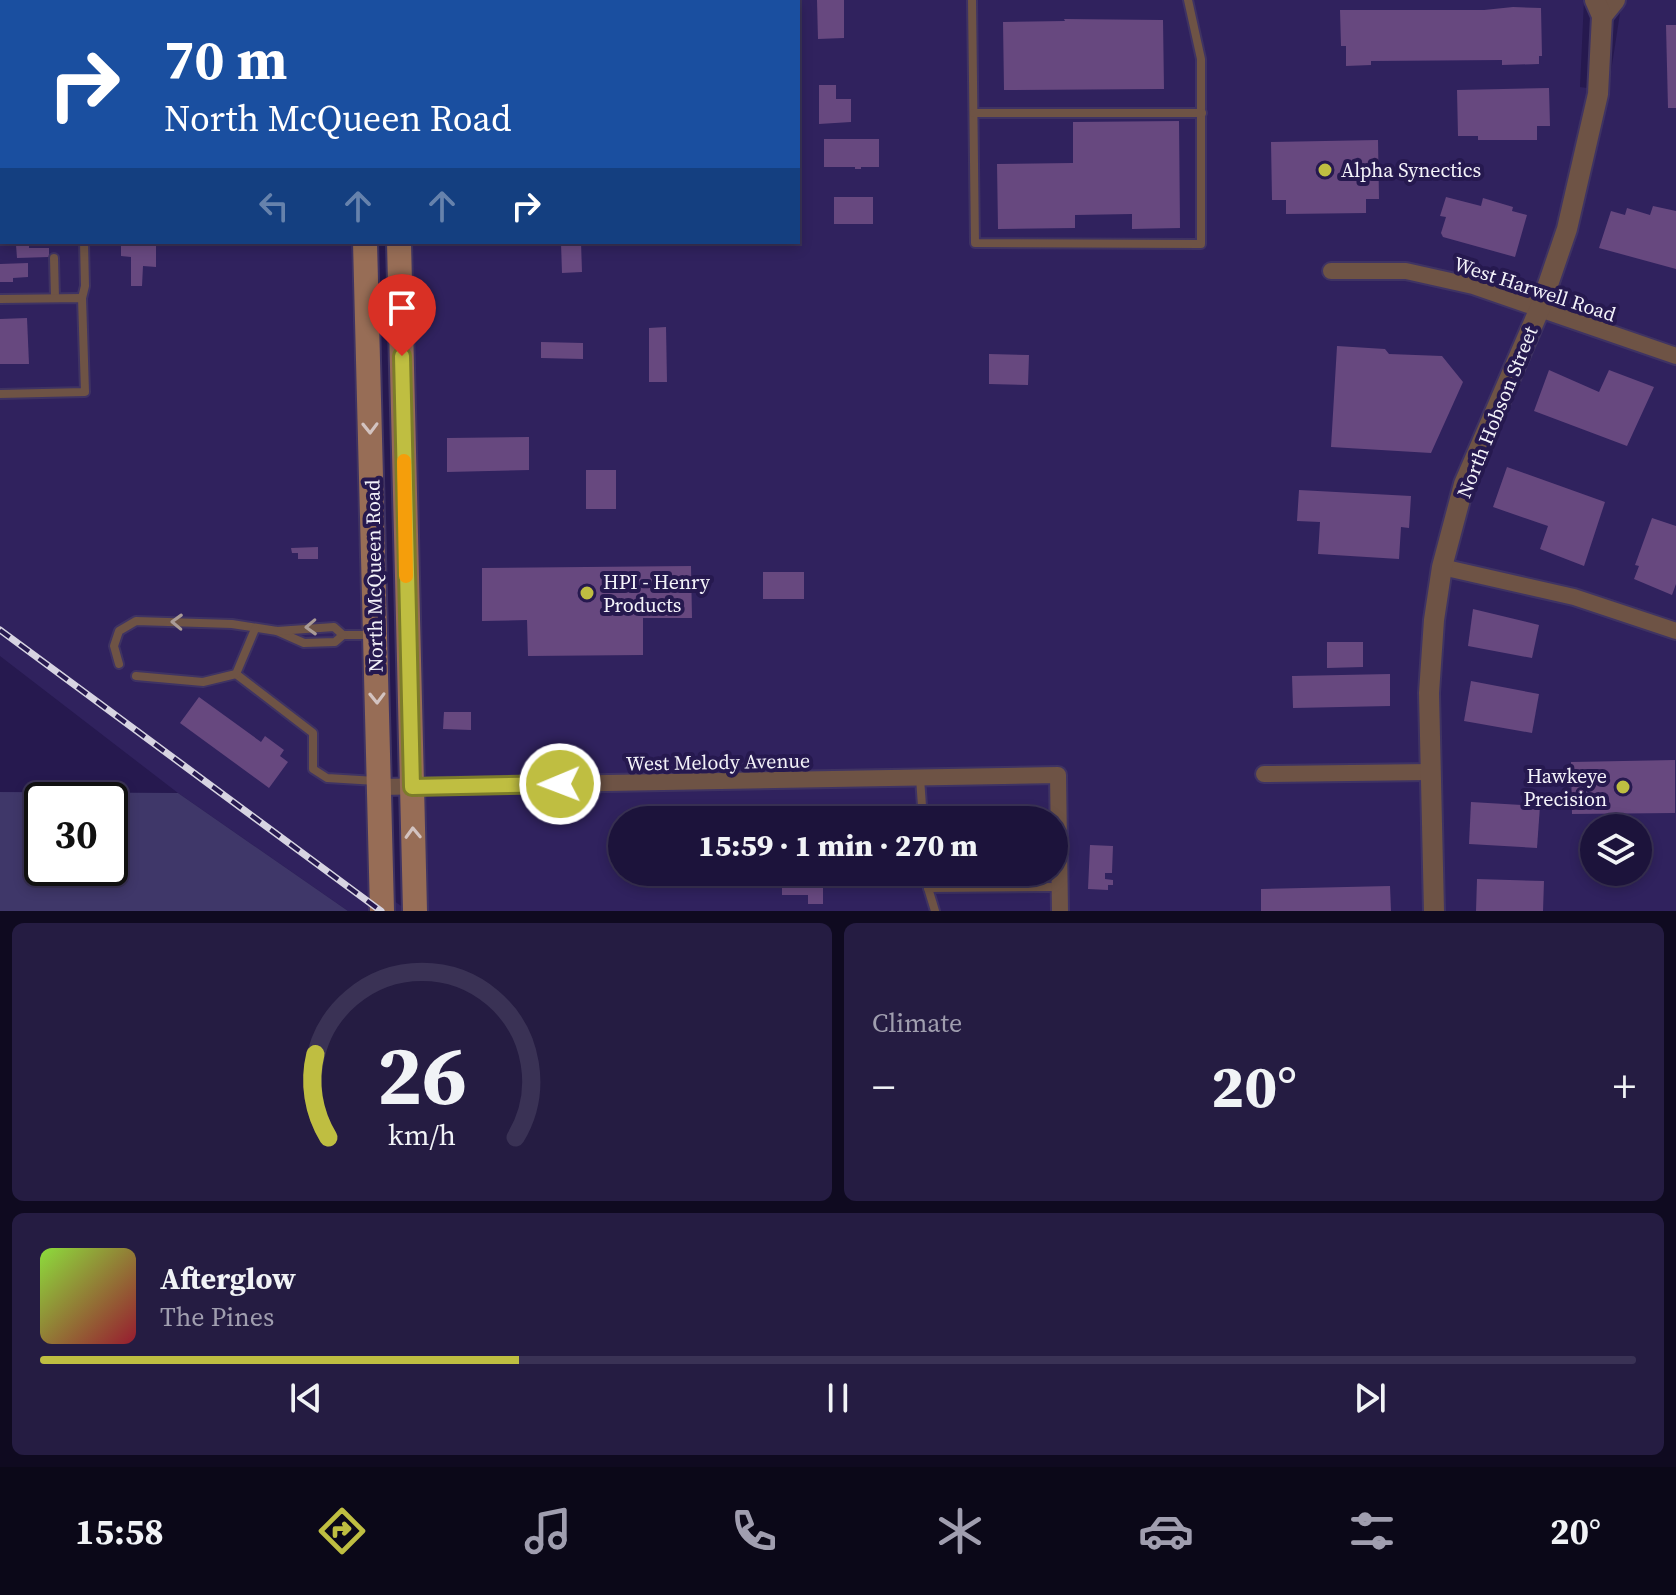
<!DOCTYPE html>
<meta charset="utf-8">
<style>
:root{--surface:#1c133b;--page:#251c42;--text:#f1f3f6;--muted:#a09eaf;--line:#3a3255;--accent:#bfbe41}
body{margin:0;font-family:"Source Serif 4",serif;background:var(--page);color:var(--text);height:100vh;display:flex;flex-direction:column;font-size:30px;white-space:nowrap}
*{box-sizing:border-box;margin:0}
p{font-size:26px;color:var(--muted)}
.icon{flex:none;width:44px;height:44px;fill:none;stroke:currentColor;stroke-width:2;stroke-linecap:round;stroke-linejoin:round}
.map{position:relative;height:911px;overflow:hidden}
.side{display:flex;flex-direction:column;gap:12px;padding:12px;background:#0f0a20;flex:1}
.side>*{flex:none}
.top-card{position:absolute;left:0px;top:0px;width:800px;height:244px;box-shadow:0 4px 12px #0003,0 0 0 2px var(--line);background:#1a4fa0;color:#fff;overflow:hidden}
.fabs{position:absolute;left:1580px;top:814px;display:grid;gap:16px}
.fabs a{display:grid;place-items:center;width:72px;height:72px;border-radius:50%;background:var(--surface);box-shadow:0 4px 12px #0003,0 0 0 2px var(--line);font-size:40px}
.speed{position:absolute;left:24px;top:782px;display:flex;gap:16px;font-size:40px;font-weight:700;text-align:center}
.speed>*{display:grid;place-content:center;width:104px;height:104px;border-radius:50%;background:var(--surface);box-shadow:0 4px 12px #0003,0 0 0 2px var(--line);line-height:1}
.speed .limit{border:4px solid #111;border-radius:12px;background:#fff;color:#111}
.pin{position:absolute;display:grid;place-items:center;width:68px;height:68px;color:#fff;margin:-82px -34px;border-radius:50% 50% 50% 0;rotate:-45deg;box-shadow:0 0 8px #0007}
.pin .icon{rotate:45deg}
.me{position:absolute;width:88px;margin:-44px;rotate:269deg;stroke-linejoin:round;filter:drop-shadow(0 0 6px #0008)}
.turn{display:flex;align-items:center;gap:28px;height:168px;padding:0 32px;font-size:36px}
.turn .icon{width:104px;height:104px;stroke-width:2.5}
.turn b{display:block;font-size:56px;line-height:68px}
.lanes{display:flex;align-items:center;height:76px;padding:0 32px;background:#0003;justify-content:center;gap:40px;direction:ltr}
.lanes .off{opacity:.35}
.big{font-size:60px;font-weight:800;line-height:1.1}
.side .widget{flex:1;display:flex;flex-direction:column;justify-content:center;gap:12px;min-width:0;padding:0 28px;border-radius:12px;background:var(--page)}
.side .dial{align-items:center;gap:0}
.dial svg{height:208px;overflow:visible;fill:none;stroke:var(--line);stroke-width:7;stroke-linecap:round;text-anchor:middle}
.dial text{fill:var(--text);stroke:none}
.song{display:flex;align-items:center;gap:24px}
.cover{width:96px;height:96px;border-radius:12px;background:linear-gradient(135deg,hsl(90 70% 55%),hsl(350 70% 35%))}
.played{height:8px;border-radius:4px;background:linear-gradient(90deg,var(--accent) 30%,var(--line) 30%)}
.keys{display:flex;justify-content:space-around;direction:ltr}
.heat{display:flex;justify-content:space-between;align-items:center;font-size:44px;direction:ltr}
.side .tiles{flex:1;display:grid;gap:12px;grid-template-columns:1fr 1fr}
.widget:last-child{grid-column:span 2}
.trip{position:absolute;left:608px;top:806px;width:460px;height:80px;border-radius:40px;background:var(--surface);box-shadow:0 4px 12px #0003,0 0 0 2px var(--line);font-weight:800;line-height:80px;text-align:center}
.tab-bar{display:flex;height:128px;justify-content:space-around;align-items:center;background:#0b0818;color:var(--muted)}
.tab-bar .icon{width:56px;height:56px}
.tab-bar .active{color:var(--accent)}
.tab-bar b{font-size:36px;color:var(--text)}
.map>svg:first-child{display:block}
.built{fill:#30225e;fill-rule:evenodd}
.green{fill:#3f3769;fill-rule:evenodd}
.building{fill:#67487f}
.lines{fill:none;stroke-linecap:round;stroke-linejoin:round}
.service-casing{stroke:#3f3363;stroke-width:12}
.minor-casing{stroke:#3f3363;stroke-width:20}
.tertiary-casing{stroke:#3f3363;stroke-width:24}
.secondary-casing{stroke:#3f3363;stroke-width:28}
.service{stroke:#6e5345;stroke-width:8}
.minor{stroke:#6e5345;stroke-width:16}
.tertiary{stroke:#6e5345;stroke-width:20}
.secondary{stroke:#976d56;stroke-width:24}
.rail-casing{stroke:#d7d4e2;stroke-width:7}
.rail{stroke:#26194f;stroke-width:4;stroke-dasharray:12;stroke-linecap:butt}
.oneway{stroke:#d3c3c0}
.oneway2{stroke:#aa9b96}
.route-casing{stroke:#7c7c2a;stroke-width:20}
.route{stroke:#bfbe41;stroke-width:14}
.slow{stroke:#f59e0b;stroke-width:14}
.poi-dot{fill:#bfbe41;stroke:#26194f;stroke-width:3}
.labels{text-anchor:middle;stroke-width:8;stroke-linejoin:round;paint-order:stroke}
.poi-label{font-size:20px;fill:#f3f2f9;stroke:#26194f;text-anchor:start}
.street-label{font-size:20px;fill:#f3f2f9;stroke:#26194f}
</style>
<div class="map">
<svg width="1676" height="911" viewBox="0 0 1676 911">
<rect width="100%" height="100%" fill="#26194f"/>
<g class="built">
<polygon points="0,0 345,0 2,2 2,242 351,242 368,882 408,911 348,911 178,793 0,656"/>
<path d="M404,0H1584L1580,87L1608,91L1622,0H1676V911H427L410,242H798V2ZM622,820H1054V872H622ZM1594,828H1638V872H1594Z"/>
</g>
<path class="green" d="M0,792L178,793L348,911H0ZM42,800H110V868H42Z"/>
<g class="building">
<polygon points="817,0 844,0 844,38 818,39"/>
<polygon points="1513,7 1541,8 1542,56 1539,56 1539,64 1502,65 1502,60 1371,61 1371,65 1346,66 1346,46 1341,46 1340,10 1484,10"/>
<polygon points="1064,19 1163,20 1164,89 1004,90 1003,22 1065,21"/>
<polygon points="1666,25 1676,25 1676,108 1668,108"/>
<polygon points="819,85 836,85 836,99 851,99 851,122 819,124"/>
<polygon points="1549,88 1550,126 1537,126 1537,140 1478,140 1478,136 1458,136 1457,90"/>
<polygon points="1179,121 1180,228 1132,229 1132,214 1075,215 1075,228 998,229 997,164 1073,163 1073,122"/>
<polygon points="824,139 879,139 879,167 861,167 861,169 855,169 855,167 824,167"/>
<polygon points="1378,140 1379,199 1366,199 1366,213 1286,214 1286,200 1272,200 1271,142"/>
<rect x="834" y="197" width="39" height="27"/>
<polygon points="1446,197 1481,206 1483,198 1513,207 1512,211 1527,215 1515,257 1443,237 1441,233 1446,217 1440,216"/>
<polygon points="1653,206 1676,211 1676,269 1599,248 1611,211 1625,215 1627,208 1650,215"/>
<polygon points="561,242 581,242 582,272 562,273"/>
<polygon points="121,243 156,243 156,267 143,266 142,286 131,286 131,257 121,256"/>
<polygon points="29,244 29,248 49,248 49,257 17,258 16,245"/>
<polygon points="28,263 28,277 13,278 13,282 0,282 0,264"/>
<polygon points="27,318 29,364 0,364 0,319"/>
<polygon points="666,327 667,382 649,382 649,328"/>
<polygon points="541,342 583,343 583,359 541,358"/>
<polygon points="1337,346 1385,349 1389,354 1442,356 1463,382 1431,453 1331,447"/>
<polygon points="989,354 1029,355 1028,385 989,384"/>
<polygon points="1549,370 1599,392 1609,370 1654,387 1627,446 1534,411"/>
<polygon points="529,437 529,470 447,472 447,438"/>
<polygon points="1507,467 1605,502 1584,566 1540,549 1548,526 1493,507"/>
<rect x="586" y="470" width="30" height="39"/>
<polygon points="1299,490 1411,496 1409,528 1401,527 1399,559 1318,554 1320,522 1297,521"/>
<polygon points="1652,518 1676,526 1676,584 1672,595 1634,579 1639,566 1635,565"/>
<polygon points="318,547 318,559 298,559 298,553 292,553 291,548"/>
<polygon points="691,566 692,618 643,618 643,655 528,656 527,620 482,621 482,568"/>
<rect x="763" y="572" width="41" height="27"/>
<polygon points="1473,609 1539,625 1532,658 1468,646"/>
<polygon points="1327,642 1363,642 1363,667 1327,668"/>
<polygon points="1390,674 1390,706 1293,708 1292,676"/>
<polygon points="1471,681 1539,694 1532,733 1464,721"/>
<polygon points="199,697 261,742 265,736 284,750 280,756 288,762 269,788 180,723"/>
<polygon points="444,712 471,712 471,730 443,729"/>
<polygon points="1675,760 1675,813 1572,814 1571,762"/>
<polygon points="1471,802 1540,806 1537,848 1469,844"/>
<polygon points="1090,845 1113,846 1112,873 1105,873 1105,879 1113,880 1113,885 1108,885 1108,890 1088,889"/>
<polygon points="782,875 823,875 823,904 808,904 808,895 782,895"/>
<polygon points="1477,879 1544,881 1543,911 1476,911"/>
<polygon points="1390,886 1391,911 1261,911 1261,889"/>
</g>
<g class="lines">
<g class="service-casing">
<g id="service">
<polyline points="20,0 20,2"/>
<polyline points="77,0 77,2"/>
<polyline points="972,0 975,243 1201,244 1201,59 1188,0"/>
<polyline points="0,86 2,86"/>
<polyline points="974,113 1202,113"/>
<polyline points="0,203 2,204"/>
<polyline points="54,258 55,298"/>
<polyline points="82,298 85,286 84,242"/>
<polyline points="0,299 82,298 85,392 0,394"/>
<polyline points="277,631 304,643 335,642 343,635 371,635"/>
<polyline points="119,664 114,646 119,631 136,621 232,624 277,631 334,627 343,635"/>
<polyline points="236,674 313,733 313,769 327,778 376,781"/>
<polyline points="136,676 203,682 236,674 255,629"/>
<polyline points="920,778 923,820"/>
<polyline points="927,872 928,888 935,911"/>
<polyline points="928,888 1059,887"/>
</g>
</g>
<g class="minor-casing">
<g id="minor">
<polyline points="1331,271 1406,271 1473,286 1676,356"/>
<polyline points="1442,567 1574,597 1676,631"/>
<polyline points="1264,774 1431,772"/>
<polyline points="379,787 1058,775 1060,911"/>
</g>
</g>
<g class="tertiary-casing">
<g id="tertiary">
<polyline points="1602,16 1615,0"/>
<polyline points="1434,911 1429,693 1434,620 1442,567 1464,484 1540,308 1567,229 1598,94 1602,16 1595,0"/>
</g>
</g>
<g class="secondary-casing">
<g id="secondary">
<polyline points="357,0 358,2"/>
<polyline points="395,0 395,2"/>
<polyline points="365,242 382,911"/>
<polyline points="399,242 415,911"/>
</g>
</g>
<use href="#service" class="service"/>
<use href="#minor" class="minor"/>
<use href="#tertiary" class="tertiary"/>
<use href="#secondary" class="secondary"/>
<g class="rail-casing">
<polyline id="rail" points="0,630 381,911"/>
</g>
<use href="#rail" class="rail"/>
</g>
<defs><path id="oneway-chevron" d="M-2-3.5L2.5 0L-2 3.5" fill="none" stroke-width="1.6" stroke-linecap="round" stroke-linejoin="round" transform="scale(2)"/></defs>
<g class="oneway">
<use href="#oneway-chevron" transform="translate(370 428) rotate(89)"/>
<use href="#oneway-chevron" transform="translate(377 698) rotate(89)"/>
<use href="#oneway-chevron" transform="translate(413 833) rotate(-92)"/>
</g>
<g class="oneway2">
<use href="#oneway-chevron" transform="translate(177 622) rotate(-178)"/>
<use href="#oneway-chevron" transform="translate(311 627) rotate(178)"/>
</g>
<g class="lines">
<g class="route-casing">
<polyline id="route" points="402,356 412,787 560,784"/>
</g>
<use href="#route" class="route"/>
<polyline class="slow" points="404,461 406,576"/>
</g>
<g class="poi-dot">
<circle cx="1325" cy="170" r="8"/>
<circle cx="587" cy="593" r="8"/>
<circle cx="1623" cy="787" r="8"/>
</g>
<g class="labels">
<g class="poi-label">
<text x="1341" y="177">Alpha Synectics</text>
<text x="603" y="589">HPI - Henry<tspan x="603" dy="23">Products</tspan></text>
<text x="1607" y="783" text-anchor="end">Hawkeye<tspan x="1607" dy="23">Precision</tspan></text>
</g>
<g class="street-label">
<text transform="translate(1535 289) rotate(18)" y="7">West Harwell Road</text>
<text transform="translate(1497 412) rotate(-68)" y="7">North Hobson Street</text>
<text transform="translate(374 576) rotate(-91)" y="7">North McQueen Road</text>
<text transform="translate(718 762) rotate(-1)" y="7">West Melody Avenue</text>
</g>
</g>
</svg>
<div class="fabs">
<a><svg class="icon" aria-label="layers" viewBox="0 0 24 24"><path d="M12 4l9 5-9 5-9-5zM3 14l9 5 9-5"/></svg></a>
</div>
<div class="speed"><div class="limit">30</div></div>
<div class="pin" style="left:402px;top:356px;background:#d93025"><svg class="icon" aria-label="arrive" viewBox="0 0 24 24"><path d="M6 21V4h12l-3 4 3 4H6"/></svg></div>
<svg class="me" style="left:560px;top:784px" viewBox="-20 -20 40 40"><circle r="17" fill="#bfbe41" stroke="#fff" stroke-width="3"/><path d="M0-11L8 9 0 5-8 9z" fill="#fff"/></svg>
<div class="trip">15:59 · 1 min · 270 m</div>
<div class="top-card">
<div class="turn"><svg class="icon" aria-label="right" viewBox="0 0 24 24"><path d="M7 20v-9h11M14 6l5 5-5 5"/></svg><div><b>70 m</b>North McQueen Road</div></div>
<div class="lanes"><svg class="icon off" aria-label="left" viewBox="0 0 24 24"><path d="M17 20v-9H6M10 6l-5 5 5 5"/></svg><svg class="icon off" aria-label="ahead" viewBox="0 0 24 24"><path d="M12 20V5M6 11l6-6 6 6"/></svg><svg class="icon off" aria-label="ahead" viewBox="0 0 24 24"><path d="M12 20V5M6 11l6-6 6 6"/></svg><svg class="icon" aria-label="right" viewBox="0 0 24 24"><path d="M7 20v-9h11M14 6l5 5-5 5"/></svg></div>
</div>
</div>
<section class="side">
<div class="tiles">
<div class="widget dial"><svg viewBox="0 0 100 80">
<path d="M14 69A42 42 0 1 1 86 69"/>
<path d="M14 69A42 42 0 0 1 9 37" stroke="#bfbe41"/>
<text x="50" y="56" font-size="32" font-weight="700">26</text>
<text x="50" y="72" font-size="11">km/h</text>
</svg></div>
<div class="widget"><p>Climate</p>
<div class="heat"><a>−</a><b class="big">20°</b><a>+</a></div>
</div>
<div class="widget">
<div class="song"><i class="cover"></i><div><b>Afterglow</b><p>The Pines</p></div></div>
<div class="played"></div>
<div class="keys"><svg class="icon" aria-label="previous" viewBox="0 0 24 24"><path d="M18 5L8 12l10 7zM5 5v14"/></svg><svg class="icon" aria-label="pause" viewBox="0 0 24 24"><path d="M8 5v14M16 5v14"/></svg><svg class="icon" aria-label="next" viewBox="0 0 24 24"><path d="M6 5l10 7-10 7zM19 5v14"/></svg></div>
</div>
</div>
</section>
<nav class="tab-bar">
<b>15:58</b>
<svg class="icon active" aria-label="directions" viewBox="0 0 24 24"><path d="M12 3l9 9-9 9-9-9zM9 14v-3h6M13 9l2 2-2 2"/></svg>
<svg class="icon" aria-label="music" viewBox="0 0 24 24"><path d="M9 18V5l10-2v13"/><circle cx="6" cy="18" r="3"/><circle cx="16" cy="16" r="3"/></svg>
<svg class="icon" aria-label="phone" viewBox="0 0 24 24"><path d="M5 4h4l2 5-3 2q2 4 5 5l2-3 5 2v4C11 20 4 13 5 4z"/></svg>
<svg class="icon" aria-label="climate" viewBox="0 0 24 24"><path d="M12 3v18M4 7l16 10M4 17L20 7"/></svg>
<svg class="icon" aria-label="car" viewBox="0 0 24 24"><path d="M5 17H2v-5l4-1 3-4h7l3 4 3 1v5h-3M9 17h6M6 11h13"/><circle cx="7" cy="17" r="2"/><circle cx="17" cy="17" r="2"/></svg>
<svg class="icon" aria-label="filters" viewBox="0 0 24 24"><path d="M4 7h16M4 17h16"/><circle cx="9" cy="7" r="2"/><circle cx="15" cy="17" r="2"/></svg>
<b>20°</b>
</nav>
